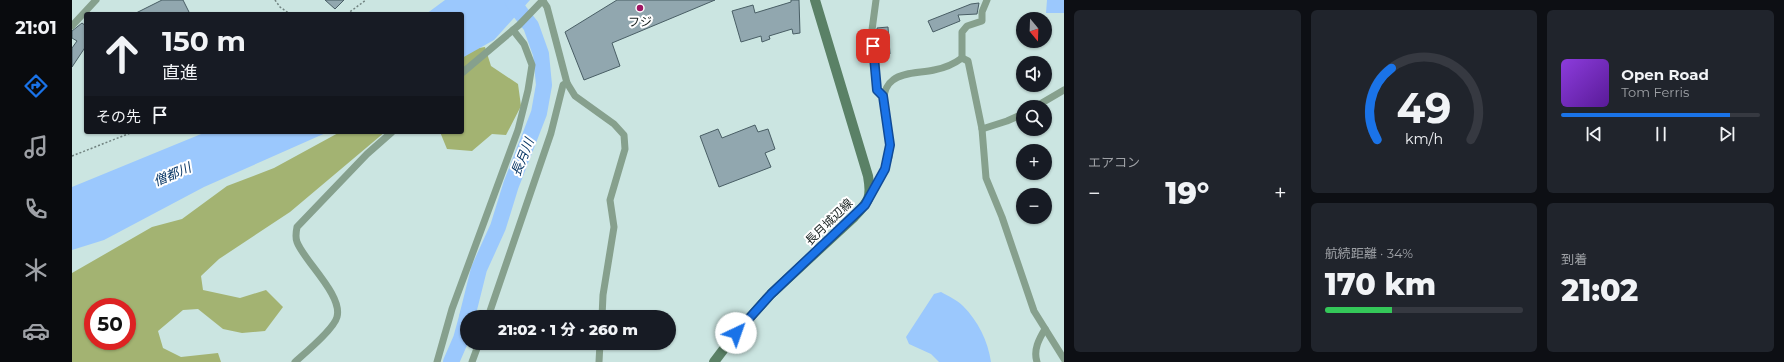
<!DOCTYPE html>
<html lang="ja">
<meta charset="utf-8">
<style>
:root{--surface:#171b24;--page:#20242c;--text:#f1f3f6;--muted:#9ea1a6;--line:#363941;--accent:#1a73e8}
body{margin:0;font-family:Montserrat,"Noto Sans JP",sans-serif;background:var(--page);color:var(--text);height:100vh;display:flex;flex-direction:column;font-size:15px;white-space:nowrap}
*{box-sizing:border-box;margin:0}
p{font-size:13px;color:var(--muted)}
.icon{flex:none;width:22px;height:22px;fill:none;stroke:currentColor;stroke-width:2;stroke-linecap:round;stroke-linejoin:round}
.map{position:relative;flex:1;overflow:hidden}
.side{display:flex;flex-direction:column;gap:10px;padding:10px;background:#0d0f14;width:720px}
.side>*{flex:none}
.guide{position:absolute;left:12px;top:12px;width:380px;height:122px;border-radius:4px;box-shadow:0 1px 3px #0004;background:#171b24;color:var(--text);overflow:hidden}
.needle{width:26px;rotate:161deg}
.tools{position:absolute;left:944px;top:12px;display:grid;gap:8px}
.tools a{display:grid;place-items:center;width:36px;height:36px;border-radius:50%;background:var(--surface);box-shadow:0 1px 3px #0004;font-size:20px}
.speed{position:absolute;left:12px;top:298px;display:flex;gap:8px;font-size:20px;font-weight:700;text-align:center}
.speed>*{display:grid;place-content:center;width:52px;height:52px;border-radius:50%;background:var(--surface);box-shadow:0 1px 3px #0004;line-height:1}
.speed .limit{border:6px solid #d22;background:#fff;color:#111}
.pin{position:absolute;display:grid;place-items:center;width:34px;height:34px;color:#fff;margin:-17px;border-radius:8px;box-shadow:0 2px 6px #0006}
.me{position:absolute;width:44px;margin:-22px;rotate:42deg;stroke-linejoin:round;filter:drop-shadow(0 0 3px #0008)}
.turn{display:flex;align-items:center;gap:14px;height:84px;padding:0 12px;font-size:18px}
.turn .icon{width:52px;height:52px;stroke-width:2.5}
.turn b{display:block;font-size:28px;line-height:34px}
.then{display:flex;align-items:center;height:38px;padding:0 12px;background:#0003;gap:8px;font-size:15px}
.big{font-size:30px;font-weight:800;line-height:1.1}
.side .card{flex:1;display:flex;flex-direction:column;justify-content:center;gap:6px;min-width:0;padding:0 14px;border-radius:6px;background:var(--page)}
.side .dial{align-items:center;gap:0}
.dial svg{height:104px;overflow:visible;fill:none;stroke:var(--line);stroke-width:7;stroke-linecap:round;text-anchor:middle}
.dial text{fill:var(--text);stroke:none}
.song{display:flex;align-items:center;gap:12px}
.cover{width:48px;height:48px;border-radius:6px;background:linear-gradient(135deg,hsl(270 70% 55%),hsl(270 70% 35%))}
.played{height:4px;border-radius:2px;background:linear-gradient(90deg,var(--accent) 85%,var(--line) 85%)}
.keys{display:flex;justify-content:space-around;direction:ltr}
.heat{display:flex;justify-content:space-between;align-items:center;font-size:22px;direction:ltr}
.charge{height:6px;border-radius:3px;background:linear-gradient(90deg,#34c759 34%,var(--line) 0)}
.side .tiles{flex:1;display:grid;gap:10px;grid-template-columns:repeat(3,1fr)}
.card:first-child{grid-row:span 2}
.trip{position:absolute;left:388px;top:310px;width:216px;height:40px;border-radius:20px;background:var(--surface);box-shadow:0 1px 3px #0004;font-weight:800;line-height:40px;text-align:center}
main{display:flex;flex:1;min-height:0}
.dock{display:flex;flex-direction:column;width:72px;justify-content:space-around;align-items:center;background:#090b0e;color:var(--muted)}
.dock .icon{width:28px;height:28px}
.dock .current{color:var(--accent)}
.dock b{font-size:18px;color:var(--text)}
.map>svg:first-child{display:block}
.forest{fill:#a3b372;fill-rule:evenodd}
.water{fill:#9bc8fd}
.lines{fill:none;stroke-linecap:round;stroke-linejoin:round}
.river{stroke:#9bc8fd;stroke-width:16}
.building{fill:#91a7af;stroke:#495e65}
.path{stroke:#718380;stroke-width:1.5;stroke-dasharray:2 2;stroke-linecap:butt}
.minor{stroke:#86a08d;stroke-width:7}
.secondary{stroke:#5a8166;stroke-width:10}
.route-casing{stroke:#114b97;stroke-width:10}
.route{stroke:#1a73e8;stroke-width:7}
.poi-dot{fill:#9f1663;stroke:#fff;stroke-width:1.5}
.labels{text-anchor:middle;stroke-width:4;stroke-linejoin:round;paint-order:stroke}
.poi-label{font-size:12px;fill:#161f1e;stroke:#fff}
.street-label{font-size:12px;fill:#161f1e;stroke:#fff}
.water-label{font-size:13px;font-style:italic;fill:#093766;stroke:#fff}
</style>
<main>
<nav class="dock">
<b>21:01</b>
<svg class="icon current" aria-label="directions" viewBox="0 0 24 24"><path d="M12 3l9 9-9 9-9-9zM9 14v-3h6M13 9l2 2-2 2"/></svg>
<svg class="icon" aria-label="music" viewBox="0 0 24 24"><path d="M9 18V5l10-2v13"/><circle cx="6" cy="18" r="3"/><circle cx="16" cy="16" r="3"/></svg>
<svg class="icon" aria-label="phone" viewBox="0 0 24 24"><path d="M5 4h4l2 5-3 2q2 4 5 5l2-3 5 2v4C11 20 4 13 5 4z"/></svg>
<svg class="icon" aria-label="climate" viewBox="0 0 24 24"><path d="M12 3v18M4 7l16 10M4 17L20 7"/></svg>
<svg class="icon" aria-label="car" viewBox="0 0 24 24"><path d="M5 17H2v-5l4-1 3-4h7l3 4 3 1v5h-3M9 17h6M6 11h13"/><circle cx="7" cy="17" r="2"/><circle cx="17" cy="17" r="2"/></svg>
</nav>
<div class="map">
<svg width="992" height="362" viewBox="0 0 992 362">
<rect width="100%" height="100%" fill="#cbe5e1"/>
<g class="forest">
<polygon points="413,47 419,66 446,84 449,106 434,135 420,134 400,151 375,149 368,132 390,132 390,54 401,49"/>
<path d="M268,132H313L218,212L147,259L129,276L131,290L168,298L194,290L211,307L193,331L170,333L151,329L126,309L111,310L86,331L91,348L109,357L146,353L149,362H0V273L80,227L110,219L155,186L202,168ZM21,307H55V341H21Z"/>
</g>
<g class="water">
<polygon points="373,0 458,0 422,40 390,58 390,14 354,14"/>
<polygon points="975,0 992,0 992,13 974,13"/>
<polygon points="134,132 256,132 132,187 32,240 0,250 0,187"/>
<path d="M869,292C876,296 885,300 891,306C906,321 916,341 919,362H867L859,354L837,344L834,337L862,294Z"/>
</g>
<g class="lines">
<g class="river">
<polyline points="395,317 407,269 426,227 439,185 467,113 472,85 469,54 459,26 448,12 440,0"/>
<polyline points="379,362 389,339 395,317"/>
</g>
</g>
<g class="building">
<polygon points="90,0 111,0 118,14 62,14"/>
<polygon points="253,0 272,0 263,9"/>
<polygon points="545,0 643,0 540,43 548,66 512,80 493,32"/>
<polygon points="719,0 727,0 728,33 721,34 720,29 697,36 698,39 690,42 689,36 669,42 660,11 681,5 683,13 719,2"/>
<polygon points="907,3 905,14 886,15 888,21 861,32 856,21 899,4"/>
<polygon points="10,23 14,26 14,46 0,67 0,48 5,41 0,38 0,31"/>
<polygon points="816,27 818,54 807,55 805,28"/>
<polygon points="683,125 686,132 696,129 703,149 693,153 699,167 647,187 628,136 646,129 650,138"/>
</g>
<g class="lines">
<g class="path">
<polyline points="203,0 208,7 218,14"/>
<polyline points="275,14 294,0"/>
<polyline points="0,156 61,132"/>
</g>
<g class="minor">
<polyline points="804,0 800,30 805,90 811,96"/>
<polyline points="471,1 475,7 495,83 503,96 542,124 552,135 553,149 538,200 542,227 531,295 530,317"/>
<polyline points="0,26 24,0"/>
<polyline points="890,58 896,61 910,129 914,178 930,217 962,311 992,359"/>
<polyline points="890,58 890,32 895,26 910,21 910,12 915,0"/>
<polyline points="390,73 447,25 471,0"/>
<polyline points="963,107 992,90"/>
<polyline points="910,129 935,121 951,114"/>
<path d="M799,192C806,181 814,170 817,157C822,134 800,95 821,80C831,72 850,73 862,70C873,68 882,64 890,58"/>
<polyline points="416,317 479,133 491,85 495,83"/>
<path d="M223,362C233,353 262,329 265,317C271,295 232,261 225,242C223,237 224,232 225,227L295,154L320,132"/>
<polyline points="365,362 380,309 446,130 456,90 460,65 452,44 441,30"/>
<polyline points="400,362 407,343"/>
<polyline points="527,362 528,343"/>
<path d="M965,362C961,350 967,339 973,329"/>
</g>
<path class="secondary" d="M642,362L664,333L699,294L782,217C797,201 800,198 796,176L743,0"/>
</g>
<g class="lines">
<g class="route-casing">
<polyline id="route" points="664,333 699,294 793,205 813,169 818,145 811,96 805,90 801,46"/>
</g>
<use href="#route" class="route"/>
</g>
<circle class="poi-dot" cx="568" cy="8" r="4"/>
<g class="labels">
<g class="poi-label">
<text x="568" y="26">フジ</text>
</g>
<g class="street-label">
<text transform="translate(757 222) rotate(-44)" y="4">長月城辺線</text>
</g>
<g class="water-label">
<text transform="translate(450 157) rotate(-68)" y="5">長月川</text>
<text transform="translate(100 174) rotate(-23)" y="5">僧都川</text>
</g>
</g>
</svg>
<div class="tools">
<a><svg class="needle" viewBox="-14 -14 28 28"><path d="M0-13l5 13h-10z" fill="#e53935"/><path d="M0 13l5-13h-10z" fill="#9ea1a6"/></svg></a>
<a><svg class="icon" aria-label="sound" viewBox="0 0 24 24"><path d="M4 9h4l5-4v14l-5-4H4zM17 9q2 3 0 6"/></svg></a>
<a><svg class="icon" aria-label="search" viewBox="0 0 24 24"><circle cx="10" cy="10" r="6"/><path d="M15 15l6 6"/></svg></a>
<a>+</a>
<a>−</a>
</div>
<div class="speed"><div class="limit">50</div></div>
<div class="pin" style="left:801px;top:46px;background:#d93025"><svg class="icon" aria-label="arrive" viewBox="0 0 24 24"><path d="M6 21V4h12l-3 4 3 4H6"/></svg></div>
<svg class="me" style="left:664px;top:333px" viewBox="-20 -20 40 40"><circle r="19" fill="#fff"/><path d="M0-13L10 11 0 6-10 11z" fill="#1a73e8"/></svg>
<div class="trip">21:02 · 1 分 · 260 m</div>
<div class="guide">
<div class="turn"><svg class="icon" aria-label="ahead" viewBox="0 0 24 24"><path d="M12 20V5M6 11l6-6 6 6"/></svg><div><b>150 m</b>直進</div></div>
<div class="then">その先<svg class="icon" aria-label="arrive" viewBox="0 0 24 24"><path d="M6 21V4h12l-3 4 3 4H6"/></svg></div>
</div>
</div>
<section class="side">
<div class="tiles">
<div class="card"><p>エアコン</p>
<div class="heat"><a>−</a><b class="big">19°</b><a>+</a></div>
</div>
<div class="card dial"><svg viewBox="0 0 100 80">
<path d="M14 69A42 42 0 1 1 86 69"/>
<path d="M14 69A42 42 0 0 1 25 14" stroke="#1a73e8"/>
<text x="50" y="56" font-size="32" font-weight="700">49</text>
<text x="50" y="72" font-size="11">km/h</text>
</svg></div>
<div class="card">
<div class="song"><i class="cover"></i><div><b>Open Road</b><p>Tom Ferris</p></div></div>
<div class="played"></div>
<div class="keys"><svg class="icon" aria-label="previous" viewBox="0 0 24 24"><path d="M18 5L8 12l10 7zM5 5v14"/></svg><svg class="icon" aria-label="pause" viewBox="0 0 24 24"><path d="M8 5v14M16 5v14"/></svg><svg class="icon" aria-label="next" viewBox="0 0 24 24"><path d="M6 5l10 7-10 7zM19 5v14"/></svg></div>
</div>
<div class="card"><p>航続距離 · 34%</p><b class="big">170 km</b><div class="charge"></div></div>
<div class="card"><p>到着</p><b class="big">21:02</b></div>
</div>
</section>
</main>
